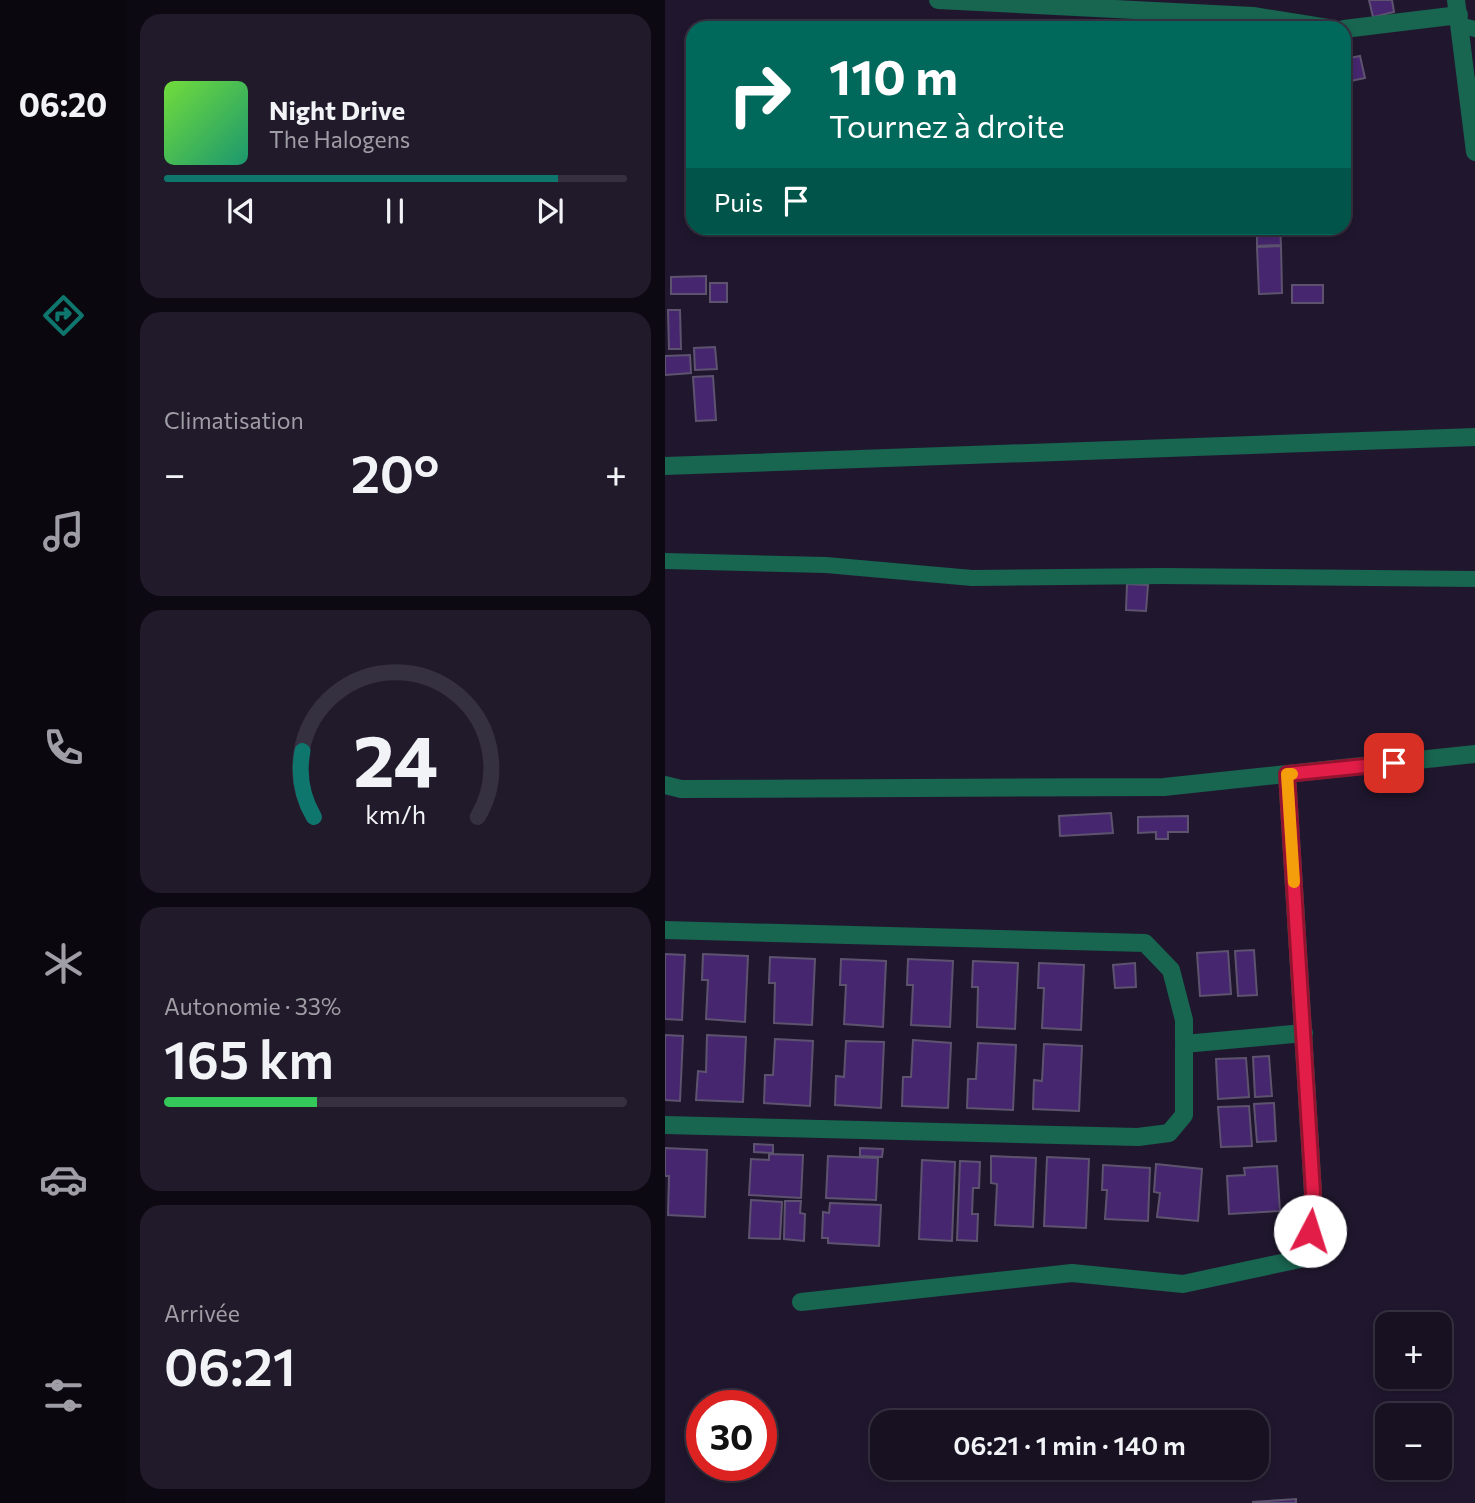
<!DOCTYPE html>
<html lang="fr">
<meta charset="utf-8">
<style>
:root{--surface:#181122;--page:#211a2a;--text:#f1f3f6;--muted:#9f9da5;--line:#363140;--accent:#0f766e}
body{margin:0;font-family:Commissioner,sans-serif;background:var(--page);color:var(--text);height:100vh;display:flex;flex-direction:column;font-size:26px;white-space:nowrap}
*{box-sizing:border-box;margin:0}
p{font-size:23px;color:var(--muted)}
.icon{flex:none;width:38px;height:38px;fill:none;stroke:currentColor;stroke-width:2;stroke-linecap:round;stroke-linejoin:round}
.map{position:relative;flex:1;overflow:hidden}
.side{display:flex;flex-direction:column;gap:14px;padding:14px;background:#0d0913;width:539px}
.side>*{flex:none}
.hud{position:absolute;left:21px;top:21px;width:665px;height:214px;border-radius:21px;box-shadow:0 4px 10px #0003,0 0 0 2px var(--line);background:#00695c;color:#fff;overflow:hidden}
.fabs{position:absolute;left:710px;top:1312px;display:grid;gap:14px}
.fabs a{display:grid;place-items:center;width:77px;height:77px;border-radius:14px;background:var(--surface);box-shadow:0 4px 10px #0003,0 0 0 2px var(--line);font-size:35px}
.speed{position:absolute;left:21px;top:1390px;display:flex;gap:14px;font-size:35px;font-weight:700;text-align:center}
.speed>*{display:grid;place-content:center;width:91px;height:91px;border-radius:50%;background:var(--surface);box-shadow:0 4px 10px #0003,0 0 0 2px var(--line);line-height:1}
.speed .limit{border:10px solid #d22;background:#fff;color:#111}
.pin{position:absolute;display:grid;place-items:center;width:60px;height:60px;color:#fff;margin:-30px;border-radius:14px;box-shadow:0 4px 10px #0006}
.me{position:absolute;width:77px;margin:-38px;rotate:5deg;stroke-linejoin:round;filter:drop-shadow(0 0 5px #0008)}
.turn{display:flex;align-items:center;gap:24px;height:147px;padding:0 28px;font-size:32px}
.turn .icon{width:91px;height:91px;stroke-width:2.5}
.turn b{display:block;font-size:49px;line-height:60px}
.then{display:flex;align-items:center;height:66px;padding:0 28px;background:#0003;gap:14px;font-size:26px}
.big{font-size:52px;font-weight:600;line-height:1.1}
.side .widget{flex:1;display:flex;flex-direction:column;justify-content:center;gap:10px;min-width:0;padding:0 24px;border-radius:21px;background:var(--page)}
.side .dial{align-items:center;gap:0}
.dial svg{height:182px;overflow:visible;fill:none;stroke:var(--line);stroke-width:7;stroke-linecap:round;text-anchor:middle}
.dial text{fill:var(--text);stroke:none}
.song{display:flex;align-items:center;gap:21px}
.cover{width:84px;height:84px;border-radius:10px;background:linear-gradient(135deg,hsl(100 70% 55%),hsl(160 70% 35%))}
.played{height:7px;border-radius:4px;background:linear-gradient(90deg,var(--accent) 85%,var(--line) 85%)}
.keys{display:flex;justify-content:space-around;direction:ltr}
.heat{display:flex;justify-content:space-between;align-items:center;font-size:38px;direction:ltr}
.charge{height:10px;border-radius:5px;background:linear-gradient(90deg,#34c759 33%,var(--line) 0)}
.trip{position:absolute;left:205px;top:1410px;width:399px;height:70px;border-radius:21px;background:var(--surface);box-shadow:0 4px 10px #0003,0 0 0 2px var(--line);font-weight:600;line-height:70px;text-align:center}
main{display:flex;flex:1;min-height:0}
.tab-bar{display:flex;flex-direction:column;width:126px;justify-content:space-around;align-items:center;background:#0a070e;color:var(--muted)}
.tab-bar .icon{width:49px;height:49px}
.tab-bar .active{color:var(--accent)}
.tab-bar b{font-size:32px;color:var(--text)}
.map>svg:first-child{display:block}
.building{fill:#46266f;stroke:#5d536f;stroke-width:2}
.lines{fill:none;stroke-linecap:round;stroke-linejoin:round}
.service{stroke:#186550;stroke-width:16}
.minor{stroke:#186550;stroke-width:18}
.tertiary{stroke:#186550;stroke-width:18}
.route-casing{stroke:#92132f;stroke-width:18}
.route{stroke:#e11d48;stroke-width:12}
.slow{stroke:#f59e0b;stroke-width:12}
</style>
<main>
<nav class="tab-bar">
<b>06:20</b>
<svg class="icon active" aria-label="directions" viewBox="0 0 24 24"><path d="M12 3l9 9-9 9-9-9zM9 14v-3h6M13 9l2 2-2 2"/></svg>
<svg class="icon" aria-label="music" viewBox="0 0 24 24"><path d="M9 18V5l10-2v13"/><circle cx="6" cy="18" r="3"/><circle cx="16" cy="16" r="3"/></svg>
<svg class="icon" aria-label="phone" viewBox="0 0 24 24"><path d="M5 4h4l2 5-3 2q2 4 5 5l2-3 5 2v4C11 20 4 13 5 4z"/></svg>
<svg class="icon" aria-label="climate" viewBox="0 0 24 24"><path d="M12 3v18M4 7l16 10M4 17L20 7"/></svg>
<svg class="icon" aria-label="car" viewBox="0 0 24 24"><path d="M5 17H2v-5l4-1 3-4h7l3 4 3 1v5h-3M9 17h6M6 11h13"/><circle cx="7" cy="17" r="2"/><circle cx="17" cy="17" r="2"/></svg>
<svg class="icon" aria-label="filters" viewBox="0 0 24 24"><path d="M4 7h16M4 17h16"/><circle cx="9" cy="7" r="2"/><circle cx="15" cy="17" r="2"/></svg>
</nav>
<section class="side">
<div class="widget">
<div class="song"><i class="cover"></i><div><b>Night Drive</b><p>The Halogens</p></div></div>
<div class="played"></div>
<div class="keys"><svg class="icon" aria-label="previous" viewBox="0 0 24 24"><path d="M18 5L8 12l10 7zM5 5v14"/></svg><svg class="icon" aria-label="pause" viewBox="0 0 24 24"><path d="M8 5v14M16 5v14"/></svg><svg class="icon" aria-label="next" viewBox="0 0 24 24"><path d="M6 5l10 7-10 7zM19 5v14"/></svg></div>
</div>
<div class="widget"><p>Climatisation</p>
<div class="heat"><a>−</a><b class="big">20°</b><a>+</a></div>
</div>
<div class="widget dial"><svg viewBox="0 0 100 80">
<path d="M14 69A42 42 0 1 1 86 69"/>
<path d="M14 69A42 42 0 0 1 9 40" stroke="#0f766e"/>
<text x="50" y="56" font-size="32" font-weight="700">24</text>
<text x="50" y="72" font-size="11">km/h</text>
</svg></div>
<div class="widget"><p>Autonomie · 33%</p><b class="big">165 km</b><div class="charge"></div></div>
<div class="widget"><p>Arrivée</p><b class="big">06:21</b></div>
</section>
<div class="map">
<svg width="810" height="1503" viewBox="0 0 810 1503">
<rect width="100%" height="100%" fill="#20172e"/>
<g class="building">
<polygon points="704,0 727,0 729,12 708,17"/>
<polygon points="695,56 700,78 681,82 679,59"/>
<polygon points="592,228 615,228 616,245 592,246"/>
<polygon points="616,246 617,293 594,294 592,247"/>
<polygon points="41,276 41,294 6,294 6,277"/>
<rect x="45" y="283" width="17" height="19"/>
<rect x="627" y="285" width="31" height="18"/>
<polygon points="3,310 15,310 16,349 4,349"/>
<polygon points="50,347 52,369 30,370 29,348"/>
<polygon points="25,355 26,373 0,375 0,356"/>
<polygon points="48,376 51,420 31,421 28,377"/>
<polygon points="462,584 483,585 481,611 461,610"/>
<polygon points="446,813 448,833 395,836 394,816"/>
<polygon points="523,816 523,832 503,832 503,839 491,839 491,832 473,833 473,817"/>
<polygon points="589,950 592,995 573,996 570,951"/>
<polygon points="563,951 566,994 535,996 532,953"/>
<polygon points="0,954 20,955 17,1020 0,1019"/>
<polygon points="38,954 83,956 80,1022 41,1019 43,980 37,980"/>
<polygon points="105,957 150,959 147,1025 109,1023 110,983 104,983"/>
<polygon points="176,959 221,961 218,1027 179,1024 181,985 175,985"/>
<polygon points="243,959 288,961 285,1027 246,1025 248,985 242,985"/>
<polygon points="308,961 353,963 350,1029 312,1027 313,987 307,987"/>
<polygon points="374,963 419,965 416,1030 377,1028 379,988 373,988"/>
<polygon points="470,963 471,987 450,988 448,965"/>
<polygon points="0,1035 18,1036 15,1101 0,1100"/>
<polygon points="42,1035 81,1037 78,1102 31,1100 33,1071 41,1072"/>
<polygon points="110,1039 148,1041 145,1106 99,1103 100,1075 108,1075"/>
<polygon points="248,1040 286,1043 283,1108 237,1106 238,1077 246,1077"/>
<polygon points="181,1041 219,1042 216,1108 170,1105 171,1076 179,1077"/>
<polygon points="313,1043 351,1045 348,1110 302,1108 303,1079 311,1079"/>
<polygon points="379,1044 417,1046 414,1111 368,1109 369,1080 377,1081"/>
<polygon points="604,1056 607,1096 590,1097 588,1057"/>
<polygon points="581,1058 584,1097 553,1099 551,1059"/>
<polygon points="609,1103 611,1141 592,1142 589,1104"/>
<polygon points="584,1106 587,1146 556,1147 553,1107"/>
<polygon points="89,1144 108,1145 108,1153 89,1152"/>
<polygon points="0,1148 42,1150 40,1217 3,1215 4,1176 0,1176"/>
<polygon points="195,1148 218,1149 217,1157 195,1156"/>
<polygon points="104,1154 138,1155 136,1198 84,1195 86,1159 104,1160"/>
<polygon points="163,1156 213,1158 211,1200 161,1198"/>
<polygon points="326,1156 371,1158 368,1227 330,1225 332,1184 326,1183"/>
<polygon points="382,1157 424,1159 421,1228 379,1226"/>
<polygon points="257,1160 290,1162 287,1241 254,1239"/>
<polygon points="295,1161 315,1162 314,1188 308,1188 307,1214 313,1214 312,1241 292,1240"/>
<polygon points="491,1164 537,1169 533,1221 492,1217 495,1193 489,1192"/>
<polygon points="438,1165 485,1168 483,1221 440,1219 442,1190 437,1190"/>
<polygon points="612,1166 615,1211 564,1214 562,1176 580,1175 579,1168"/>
<polygon points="86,1200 117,1202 115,1239 84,1238"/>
<polygon points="120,1201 136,1201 135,1213 140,1214 139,1241 119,1239"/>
<polygon points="165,1203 216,1205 214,1246 163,1243 163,1238 157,1238 158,1212 164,1213"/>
<polygon points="631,1499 631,1503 588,1503 588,1502"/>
</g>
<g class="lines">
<g class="service">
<polyline points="794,25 810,29"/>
<polyline points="0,561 161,565 307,578 498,576 810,579"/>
</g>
<g class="minor">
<polyline points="273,0 588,16 663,28"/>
<polyline points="679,29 794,15"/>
<polyline points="0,466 810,437"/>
<polyline points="0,785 16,789 499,787 810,754"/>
<polyline points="0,930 480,943 506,970 519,1020 519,1115 504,1133 473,1137 0,1125"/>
<polyline points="519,1044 639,1033"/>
<polyline points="136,1302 407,1273 518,1284 635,1259 644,1250 648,1193 622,774"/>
</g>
<polyline class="tertiary" points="791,0 810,152"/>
</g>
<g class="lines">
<g class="route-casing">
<polyline id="route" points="645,1231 648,1193 622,774 729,763"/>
</g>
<use href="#route" class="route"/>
<polyline class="slow" points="627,774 622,774 629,882"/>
</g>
</svg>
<div class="fabs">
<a>+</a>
<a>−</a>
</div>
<div class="speed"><div class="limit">30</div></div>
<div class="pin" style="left:729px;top:763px;background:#d93025"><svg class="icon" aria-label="arrive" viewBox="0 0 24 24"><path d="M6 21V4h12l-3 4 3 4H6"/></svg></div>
<svg class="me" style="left:645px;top:1231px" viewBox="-20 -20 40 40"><circle r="19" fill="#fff"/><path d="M0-13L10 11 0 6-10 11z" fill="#e11d48"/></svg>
<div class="trip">06:21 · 1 min · 140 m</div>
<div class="hud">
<div class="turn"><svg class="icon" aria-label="right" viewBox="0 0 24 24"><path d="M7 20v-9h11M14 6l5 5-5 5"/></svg><div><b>110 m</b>Tournez à droite</div></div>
<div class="then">Puis<svg class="icon" aria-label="arrive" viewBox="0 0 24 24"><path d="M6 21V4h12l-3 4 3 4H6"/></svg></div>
</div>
</div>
</main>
